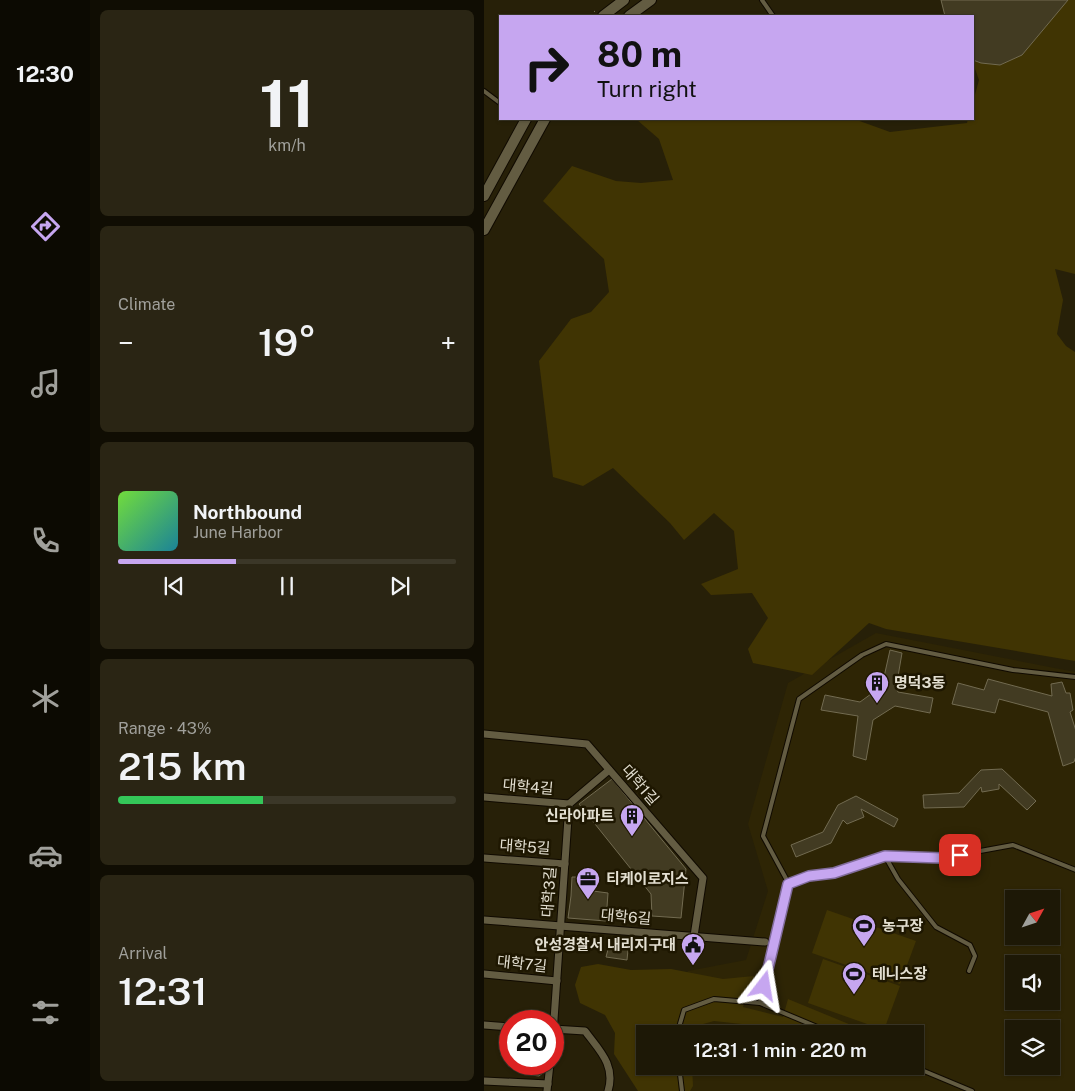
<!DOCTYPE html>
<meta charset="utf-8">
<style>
:root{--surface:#1d1806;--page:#2a2514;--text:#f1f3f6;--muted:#a0a09b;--line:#3b3728;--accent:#c6a6f0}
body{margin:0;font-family:"Public Sans","Noto Sans KR",sans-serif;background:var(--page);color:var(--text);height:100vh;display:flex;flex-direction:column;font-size:19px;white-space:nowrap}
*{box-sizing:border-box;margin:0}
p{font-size:16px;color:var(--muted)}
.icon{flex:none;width:28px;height:28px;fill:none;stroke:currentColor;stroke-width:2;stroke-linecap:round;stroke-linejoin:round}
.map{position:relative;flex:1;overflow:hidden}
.drawer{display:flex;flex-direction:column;gap:10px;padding:10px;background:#100d03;width:394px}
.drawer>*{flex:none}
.top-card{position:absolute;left:15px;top:15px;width:475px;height:105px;border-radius:0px;box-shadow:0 1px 4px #0004,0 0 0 1px var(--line);background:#c6a6f0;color:#111;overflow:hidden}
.needle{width:32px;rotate:50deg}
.tools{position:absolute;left:521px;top:890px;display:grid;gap:10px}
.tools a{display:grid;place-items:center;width:55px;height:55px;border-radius:0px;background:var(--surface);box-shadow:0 1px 4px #0004,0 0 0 1px var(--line);font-size:25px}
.speed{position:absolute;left:15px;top:1010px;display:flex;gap:10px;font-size:25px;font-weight:700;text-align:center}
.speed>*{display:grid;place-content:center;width:65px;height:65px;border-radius:50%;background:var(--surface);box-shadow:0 1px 4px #0004,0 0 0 1px var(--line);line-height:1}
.speed .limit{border:8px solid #d22;background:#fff;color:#111}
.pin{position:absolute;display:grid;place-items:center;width:42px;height:42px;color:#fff;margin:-21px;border-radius:10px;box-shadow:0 2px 8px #0006}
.me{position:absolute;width:55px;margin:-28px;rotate:14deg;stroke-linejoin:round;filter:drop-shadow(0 0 4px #0008)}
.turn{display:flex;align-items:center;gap:18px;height:105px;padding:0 15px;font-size:22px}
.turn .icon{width:65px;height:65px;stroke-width:2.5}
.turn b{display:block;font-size:35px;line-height:42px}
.big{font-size:38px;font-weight:600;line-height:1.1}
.drawer .widget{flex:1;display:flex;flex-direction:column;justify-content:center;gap:8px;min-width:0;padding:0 18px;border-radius:8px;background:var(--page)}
.drawer .dial{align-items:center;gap:0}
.dial b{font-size:65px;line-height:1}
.song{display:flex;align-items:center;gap:15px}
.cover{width:60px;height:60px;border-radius:8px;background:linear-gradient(135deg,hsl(100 70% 55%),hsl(190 70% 35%))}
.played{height:5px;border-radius:2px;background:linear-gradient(90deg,var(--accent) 35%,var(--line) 35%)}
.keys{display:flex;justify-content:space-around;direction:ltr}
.heat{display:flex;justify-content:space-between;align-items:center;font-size:28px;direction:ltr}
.charge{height:8px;border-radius:4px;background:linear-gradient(90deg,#34c759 43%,var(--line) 0)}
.trip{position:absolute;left:152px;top:1025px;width:288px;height:50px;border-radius:0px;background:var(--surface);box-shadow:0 1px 4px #0004,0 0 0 1px var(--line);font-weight:600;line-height:50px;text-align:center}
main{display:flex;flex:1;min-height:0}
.tabs{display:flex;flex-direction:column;width:90px;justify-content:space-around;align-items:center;background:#0c0a02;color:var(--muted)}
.tabs .icon{width:35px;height:35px}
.tabs .active{color:var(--accent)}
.tabs b{font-size:22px;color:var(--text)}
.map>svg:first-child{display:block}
.built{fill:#2e2505;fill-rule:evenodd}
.green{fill:#403403}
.building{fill:#423b22;stroke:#726b51}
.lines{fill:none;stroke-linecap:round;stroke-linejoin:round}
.lane-casing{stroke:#100a00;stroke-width:6}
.street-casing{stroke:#100a00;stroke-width:9}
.secondary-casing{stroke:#100a00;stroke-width:12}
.path{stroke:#76715d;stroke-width:1;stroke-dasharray:2.5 4;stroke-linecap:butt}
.lane{stroke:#635c42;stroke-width:4}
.street{stroke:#635c42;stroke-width:7}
.secondary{stroke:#635c42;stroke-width:10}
.route-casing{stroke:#816c9c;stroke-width:12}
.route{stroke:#c6a6f0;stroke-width:9}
.labels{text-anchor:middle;stroke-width:5;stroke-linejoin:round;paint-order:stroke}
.poi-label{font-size:15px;font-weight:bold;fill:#e3dfd1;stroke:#1e1701;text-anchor:start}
.street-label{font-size:15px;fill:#e3dfd1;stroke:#1e1701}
</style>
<main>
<nav class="tabs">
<b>12:30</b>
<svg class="icon active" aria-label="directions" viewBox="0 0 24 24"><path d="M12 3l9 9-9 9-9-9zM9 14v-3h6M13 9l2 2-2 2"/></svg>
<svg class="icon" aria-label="music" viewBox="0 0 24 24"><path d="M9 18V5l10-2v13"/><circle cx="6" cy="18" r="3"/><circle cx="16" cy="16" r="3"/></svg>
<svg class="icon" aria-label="phone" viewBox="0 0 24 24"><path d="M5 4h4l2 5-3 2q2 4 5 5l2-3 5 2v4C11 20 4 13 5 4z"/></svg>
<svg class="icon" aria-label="climate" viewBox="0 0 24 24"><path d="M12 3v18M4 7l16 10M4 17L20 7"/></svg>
<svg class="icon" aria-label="car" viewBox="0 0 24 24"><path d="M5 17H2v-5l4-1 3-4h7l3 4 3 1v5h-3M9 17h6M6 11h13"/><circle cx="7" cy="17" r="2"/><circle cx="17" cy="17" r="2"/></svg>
<svg class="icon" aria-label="filters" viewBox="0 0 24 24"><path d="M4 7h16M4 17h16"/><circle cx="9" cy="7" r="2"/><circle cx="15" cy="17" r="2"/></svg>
</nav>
<section class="drawer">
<div class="widget dial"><b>11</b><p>km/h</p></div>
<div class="widget"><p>Climate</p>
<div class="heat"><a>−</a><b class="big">19°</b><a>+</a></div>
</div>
<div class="widget">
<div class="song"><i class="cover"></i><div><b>Northbound</b><p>June Harbor</p></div></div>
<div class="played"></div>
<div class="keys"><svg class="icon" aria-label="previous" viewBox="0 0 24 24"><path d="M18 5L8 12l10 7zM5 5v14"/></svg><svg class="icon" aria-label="pause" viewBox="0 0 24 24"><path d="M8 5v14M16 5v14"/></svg><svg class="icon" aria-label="next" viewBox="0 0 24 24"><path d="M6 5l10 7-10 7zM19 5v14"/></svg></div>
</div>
<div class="widget"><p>Range · 43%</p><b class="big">215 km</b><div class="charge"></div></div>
<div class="widget"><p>Arrival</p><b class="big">12:31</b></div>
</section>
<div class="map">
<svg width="592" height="1091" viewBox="0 0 592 1091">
<rect width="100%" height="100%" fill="#272008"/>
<path class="built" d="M392,633L591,672V1091H188L186,1066H431V1034H183L181,1008L204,971L262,960L284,891L264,824L304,683ZM530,899H568V936H530ZM530,964H568V1001H530ZM530,1029H568V1066H530Z"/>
<g class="green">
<polygon points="584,0 591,0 591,274 571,269 579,300 573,334 582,346 591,352 591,661 402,629 385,623 328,675 269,663 264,649 284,618 268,593 227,595 217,584 254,569 250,531 230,513 200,540 186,523 129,468 99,486 69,477 55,361 87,319 107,312 125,292 120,259 59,201 88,166 132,181 157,183 189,180 175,139 152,119 370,119 406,132 483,123 484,119 489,119 489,102 495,80 490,66 489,65 489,60 497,63 516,65 537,55"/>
<polygon points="343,910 432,941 416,984 328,953"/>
<polygon points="339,959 416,986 400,1030 324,1003"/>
<polygon points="114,964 147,970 187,969 239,979 270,976 259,1007 299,1017 304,999 389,1034 296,1034 267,1025 230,1021 212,1026 207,1034 161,1034 161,1066 208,1066 209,1086 206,1091 154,1091 130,1054 131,1033 121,1015 96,1003 91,985 97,967"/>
</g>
<g class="building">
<polygon points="457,0 584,0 538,55 516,65 497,63 489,60 489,16 461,16"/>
<polygon points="406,650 418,653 412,688 414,692 449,698 446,713 411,706 389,720 382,760 369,756 374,716 337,710 341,695 376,702 398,686"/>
<polygon points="504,679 568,696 567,684 578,682 582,693 586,693 589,710 586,712 592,731 592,756 590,762 579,766 564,712 515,699 511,713 468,704 474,683 500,690"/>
<polygon points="518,769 552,801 543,810 515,784 515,789 498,792 497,787 480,807 440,808 439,795 475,793 497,770"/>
<polygon points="128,779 202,869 197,918 168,916 167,894 95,804"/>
<polygon points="372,796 414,819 410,827 377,809 380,817 363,824 359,820 347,843 312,857 307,845 339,832 354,805"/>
<polygon points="88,877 109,877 109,891 124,893 122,921 84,918 87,896"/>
<polygon points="127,938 145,940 143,960 122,957"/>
<polygon points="48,1064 60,1064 60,1072 55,1076 47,1075"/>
</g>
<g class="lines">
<g class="lane-casing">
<g id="lane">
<polyline points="278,0 289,16"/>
<polyline points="0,91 16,103"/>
<polyline points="401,856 414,879 452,927 486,945 491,956 485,971"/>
<polyline points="305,884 325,876 349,873 401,856 458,858 529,845 592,870"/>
<polyline points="193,1034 200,1010 230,999 276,1003"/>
<polyline points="350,1034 276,1003 305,884 279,836 315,699 378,655 402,644 529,670 592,677"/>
<polyline points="195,1066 198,1091"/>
<polyline points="428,1066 488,1091"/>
</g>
</g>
<g class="street-casing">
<g id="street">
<polyline points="0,734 103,744 219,878 210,936"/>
<polyline points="0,797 85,804"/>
<polyline points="0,858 81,864"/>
<polyline points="0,920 281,942"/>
<polyline points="0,974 73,981"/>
<polyline points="0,1025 26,1027"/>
<path d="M69,1029L101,1031C115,1050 132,1065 124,1091"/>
<polyline points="69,1034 85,804 125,770"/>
<polyline points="0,1081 64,1084"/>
<polyline points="63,1091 66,1064"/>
</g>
</g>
<g class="secondary-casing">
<g id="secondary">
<polyline points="119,16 140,0"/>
<polyline points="145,16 167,0"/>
<polyline points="0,196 42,119"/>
<polyline points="0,230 61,119"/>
</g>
</g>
<polyline class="path" points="105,16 111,11"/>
<use href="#lane" class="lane"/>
<use href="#street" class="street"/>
<use href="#secondary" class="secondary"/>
</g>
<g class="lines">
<g class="route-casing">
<polyline id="route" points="280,986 304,884 325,876 350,873 401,856 458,858 476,855"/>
</g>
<use href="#route" class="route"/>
</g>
<defs>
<g id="building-pin" transform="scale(1.25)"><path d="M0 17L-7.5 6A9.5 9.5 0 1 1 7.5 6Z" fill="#c6a6f0" stroke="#1e1701"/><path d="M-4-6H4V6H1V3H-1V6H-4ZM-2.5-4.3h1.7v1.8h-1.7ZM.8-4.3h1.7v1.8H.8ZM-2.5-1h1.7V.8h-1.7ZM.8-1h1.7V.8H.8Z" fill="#111"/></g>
<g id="office-pin" transform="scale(1.25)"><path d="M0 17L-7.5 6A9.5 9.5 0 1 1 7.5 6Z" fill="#c6a6f0" stroke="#1e1701"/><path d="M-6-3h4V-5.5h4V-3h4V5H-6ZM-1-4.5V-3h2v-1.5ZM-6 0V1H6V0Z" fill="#111"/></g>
<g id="stadium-pin" transform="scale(1.25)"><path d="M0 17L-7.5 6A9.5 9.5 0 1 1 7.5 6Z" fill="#c6a6f0" stroke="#1e1701"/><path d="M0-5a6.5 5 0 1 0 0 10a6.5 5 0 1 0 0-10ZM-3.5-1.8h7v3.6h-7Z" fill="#111"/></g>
<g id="civic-pin" transform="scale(1.25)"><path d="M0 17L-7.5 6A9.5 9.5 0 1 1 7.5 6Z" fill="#c6a6f0" stroke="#1e1701"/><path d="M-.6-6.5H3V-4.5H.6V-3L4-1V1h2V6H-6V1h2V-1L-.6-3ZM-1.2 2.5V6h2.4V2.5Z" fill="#111"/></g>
</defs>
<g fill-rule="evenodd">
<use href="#building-pin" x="393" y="683"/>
<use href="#building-pin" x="148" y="816"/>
<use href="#office-pin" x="104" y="879"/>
<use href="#stadium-pin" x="380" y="926"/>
<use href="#civic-pin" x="209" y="945"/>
<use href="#stadium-pin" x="370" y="974"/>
</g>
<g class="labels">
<g class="poi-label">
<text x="410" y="688">명덕3동</text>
<text x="130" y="821" text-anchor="end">신라아파트</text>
<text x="122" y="884">티케이로지스</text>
<text x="398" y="931">농구장</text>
<text x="192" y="950" text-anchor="end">안성경찰서 내리지구대</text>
<text x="388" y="979">테니스장</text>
</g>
<g class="street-label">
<text transform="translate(156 785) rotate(49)" y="5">대학1길</text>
<text transform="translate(44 787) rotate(5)" y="5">대학4길</text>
<text transform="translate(41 847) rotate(4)" y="5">대학5길</text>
<text transform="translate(65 892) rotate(-86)" y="5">대학3길</text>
<text transform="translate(142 917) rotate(5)" y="5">대학6길</text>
<text transform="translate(38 964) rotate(6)" y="5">대학7길</text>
</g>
</g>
</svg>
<div class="tools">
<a><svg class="needle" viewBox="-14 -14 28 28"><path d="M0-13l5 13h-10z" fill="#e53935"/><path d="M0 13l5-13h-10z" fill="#a0a09b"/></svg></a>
<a><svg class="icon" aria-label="sound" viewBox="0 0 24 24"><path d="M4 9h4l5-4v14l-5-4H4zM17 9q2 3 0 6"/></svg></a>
<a><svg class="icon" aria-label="layers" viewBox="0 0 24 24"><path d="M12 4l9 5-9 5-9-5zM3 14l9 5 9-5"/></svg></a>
</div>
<div class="speed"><div class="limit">20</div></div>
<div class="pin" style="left:476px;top:855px;background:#d93025"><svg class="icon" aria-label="arrive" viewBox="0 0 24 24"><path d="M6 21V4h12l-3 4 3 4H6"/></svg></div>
<svg class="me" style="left:280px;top:986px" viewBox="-20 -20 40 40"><path d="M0-17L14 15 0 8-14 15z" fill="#c6a6f0" stroke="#fff" stroke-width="4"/></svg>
<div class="trip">12:31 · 1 min · 220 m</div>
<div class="top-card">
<div class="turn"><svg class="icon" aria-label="right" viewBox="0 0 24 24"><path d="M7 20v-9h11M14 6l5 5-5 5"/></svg><div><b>80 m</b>Turn right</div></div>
</div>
</div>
</main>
